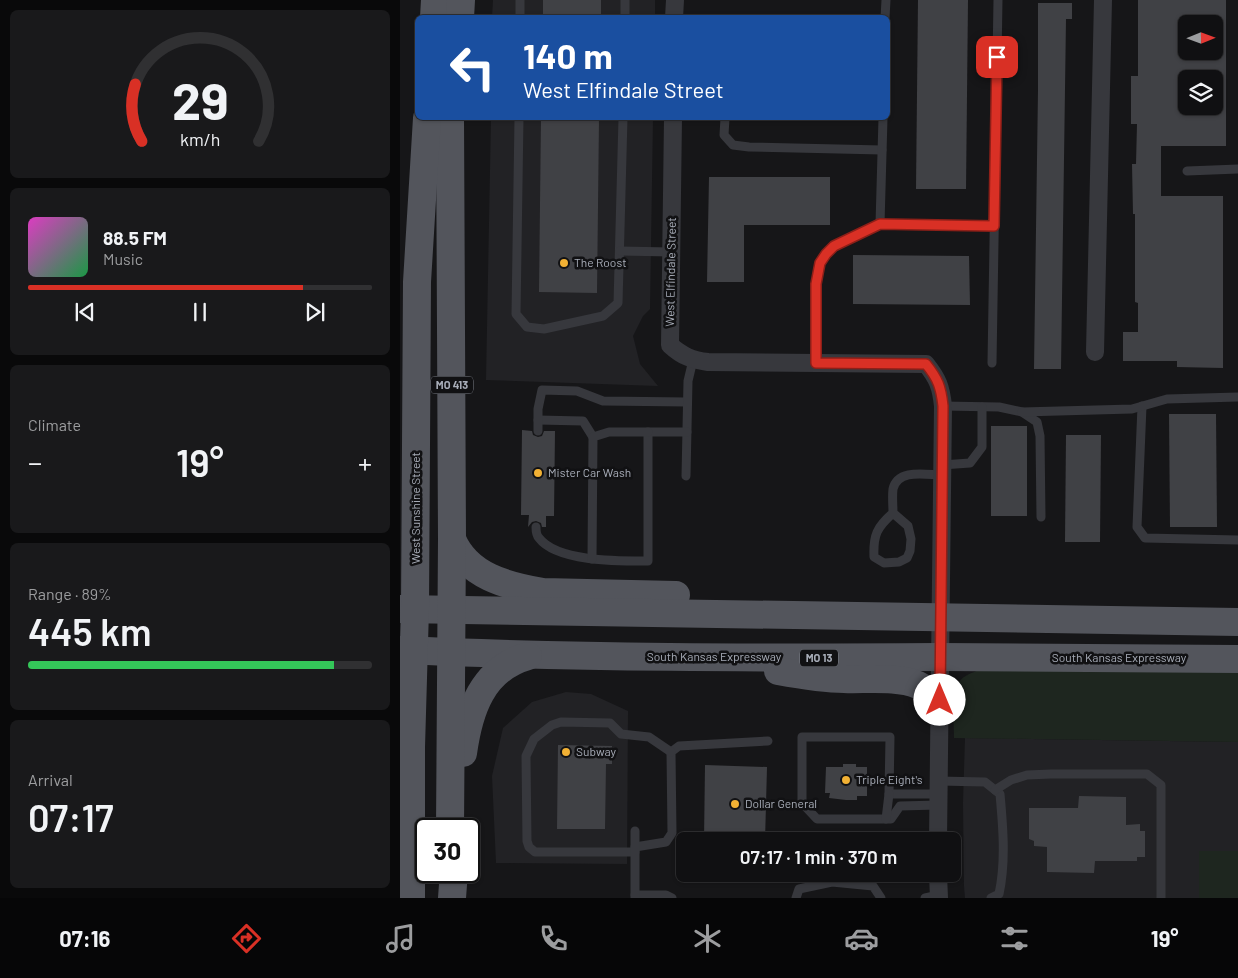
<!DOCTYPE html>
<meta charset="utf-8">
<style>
:root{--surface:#101012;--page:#19191b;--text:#f1f3f6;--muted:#9c9d9f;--line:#303032;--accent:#d93025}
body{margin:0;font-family:Barlow,sans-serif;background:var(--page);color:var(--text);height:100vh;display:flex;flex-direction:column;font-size:19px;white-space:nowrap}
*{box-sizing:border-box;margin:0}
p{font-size:16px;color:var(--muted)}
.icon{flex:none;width:28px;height:28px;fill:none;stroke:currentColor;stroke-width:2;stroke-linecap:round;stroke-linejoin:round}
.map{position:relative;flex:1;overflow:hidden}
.sheet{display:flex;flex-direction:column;gap:10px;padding:10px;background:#09090a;width:400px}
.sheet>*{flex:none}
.guide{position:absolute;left:15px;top:15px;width:475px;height:105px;border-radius:8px;box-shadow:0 1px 4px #0004,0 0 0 1px var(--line);background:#1a4fa0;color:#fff;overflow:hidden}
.needle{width:32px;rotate:89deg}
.tools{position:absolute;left:778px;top:15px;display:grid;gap:10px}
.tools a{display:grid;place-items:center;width:45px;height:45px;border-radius:8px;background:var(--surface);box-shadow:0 1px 4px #0004,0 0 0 1px var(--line);font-size:25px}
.speed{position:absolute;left:15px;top:818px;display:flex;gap:10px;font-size:25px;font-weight:700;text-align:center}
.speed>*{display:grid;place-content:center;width:65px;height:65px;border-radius:50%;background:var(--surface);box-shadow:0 1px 4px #0004,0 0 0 1px var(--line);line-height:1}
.speed .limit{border:2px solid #111;border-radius:8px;background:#fff;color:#111}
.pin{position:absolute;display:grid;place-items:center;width:42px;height:42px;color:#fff;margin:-21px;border-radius:10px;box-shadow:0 2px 8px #0006}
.me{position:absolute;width:55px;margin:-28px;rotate:0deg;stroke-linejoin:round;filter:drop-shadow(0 0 4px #0008)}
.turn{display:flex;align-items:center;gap:18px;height:105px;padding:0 25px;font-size:22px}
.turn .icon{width:65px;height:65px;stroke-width:2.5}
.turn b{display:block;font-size:35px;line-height:42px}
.big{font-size:38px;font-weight:600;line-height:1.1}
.sheet .widget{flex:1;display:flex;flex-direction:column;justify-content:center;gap:8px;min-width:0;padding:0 18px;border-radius:8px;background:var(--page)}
.sheet .dial{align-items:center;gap:0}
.dial svg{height:130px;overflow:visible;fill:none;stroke:var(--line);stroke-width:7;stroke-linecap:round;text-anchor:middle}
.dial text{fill:var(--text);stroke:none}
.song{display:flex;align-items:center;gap:15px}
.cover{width:60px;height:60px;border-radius:8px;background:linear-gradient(135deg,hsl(310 70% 55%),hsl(140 70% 35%))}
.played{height:5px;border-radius:2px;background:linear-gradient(90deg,var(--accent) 80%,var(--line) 80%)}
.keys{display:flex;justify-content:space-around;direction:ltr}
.heat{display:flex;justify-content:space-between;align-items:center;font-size:28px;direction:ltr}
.charge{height:8px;border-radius:4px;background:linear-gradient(90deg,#34c759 89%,var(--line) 0)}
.trip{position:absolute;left:276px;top:832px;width:285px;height:50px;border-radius:8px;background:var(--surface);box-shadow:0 1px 4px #0004,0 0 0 1px var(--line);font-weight:600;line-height:50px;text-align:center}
.dock{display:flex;height:80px;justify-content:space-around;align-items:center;background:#060607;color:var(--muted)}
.dock .icon{width:35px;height:35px}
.dock .active{color:var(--accent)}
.dock b{font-size:22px;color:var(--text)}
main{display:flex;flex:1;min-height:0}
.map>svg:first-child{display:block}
.built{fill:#222225}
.green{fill:#1e261f}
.building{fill:#404145;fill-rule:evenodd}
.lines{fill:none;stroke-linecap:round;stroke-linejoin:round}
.lane{stroke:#37383d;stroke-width:9}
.street{stroke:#37383d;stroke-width:18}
.primary{stroke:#53555c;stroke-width:28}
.route-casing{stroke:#8d1f18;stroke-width:12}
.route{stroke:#d93025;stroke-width:9}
.poi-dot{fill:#f2b134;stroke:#111113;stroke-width:2}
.labels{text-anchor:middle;stroke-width:5;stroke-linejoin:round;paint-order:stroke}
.shield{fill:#111113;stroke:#7b7e86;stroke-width:1}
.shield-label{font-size:11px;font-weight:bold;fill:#a8adb8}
.poi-label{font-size:12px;fill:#a8adb8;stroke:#111113;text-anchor:start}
.street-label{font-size:12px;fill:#a8adb8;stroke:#111113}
</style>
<main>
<section class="sheet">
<div class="widget dial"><svg viewBox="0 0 100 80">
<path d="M14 69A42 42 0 1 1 86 69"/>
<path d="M14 69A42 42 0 0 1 10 34" stroke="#d93025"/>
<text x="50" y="56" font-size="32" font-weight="700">29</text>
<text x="50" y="72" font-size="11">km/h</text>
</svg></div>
<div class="widget">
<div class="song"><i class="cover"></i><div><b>88.5 FM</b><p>Music</p></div></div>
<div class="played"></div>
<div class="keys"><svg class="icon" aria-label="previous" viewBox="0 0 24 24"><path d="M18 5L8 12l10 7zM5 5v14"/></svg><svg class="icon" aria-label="pause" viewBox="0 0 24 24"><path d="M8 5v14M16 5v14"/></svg><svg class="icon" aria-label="next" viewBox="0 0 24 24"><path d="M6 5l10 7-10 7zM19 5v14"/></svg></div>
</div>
<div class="widget"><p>Climate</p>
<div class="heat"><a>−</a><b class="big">19°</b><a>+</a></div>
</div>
<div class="widget"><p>Range · 89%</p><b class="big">445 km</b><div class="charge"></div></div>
<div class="widget"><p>Arrival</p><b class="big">07:17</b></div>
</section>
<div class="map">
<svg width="838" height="898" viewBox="0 0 838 898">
<rect width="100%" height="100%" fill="#161618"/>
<g class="built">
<polygon points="93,0 255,0 255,17 92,18"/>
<polygon points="91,118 253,118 250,309 243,316 233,336 240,364 258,386 86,380"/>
<polygon points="166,692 191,694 228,711 227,864 96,863 92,776 103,728 132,702"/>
<polygon points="565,738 838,742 838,851 799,851 799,898 565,898 564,886 563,803"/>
</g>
<g class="green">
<path d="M579,670L838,672V742L554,738C554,724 551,693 559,682C564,675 572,673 579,670Z"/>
<rect x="799" y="851" width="39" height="47"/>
</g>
<g class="building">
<rect x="143" y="0" width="58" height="18"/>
<polygon points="518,0 568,0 566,189 516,189"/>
<path d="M738,0H826V146H761V196H823V368L777,367V361H723V332H738V303L735,302V214H733L732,164H736L737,124H731V76H738ZM786,24H814V51H786ZM786,79H814V106H786Z"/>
<polygon points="638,3 672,3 672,19 666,19 661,369 634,369 638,90"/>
<polygon points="141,118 199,118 197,293 139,292"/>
<polygon points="309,177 430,177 430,225 344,225 344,282 307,282"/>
<polygon points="453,255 569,256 570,305 453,304"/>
<polygon points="769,414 816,414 817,527 770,527"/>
<rect x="591" y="426" width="36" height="90"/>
<polygon points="122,430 132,431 133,435 138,437 142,436 144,431 155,431 154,516 146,516 146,527 142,527 141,523 136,521 132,522 128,527 129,515 121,515"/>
<polygon points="666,435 701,435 700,542 665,542"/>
<polygon points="158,745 212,746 212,764 206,764 205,829 157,829"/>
<polygon points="443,764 456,764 456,767 467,767 467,796 457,796 457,800 446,800 429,798 430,793 425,793 426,767 443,767"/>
<polygon points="305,765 367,767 365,841 304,841"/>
<polygon points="679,796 726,797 726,825 740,824 740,831 745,831 745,857 737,857 737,861 695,861 694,873 647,872 647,847 634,846 634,841 629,839 629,808 678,808"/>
</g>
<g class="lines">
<g class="lane">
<polyline points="120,18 120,0"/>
<polyline points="225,18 225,0"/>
<polyline points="485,18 486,0"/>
<polyline points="119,118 116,314 127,327 144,329 203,316 218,303 223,118"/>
<polyline points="325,118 324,135 333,145 349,147 482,150"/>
<polyline points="787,171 838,169"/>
<polyline points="480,224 594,226"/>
<polyline points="220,251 271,252"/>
<polyline points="416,363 416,283 421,263 426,254 435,246 480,224 483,118"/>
<polyline points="592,363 598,0"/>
<polyline points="543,406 599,407 622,412 637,422 640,436 641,517"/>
<polyline points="742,406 737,527 745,538 838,540"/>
<polyline points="622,412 732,409 767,399 838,397"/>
<polyline points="138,420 183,421 193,437"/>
<polyline points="138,431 138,409 142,390 177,391 203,401 287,402"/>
<polyline points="542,465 570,463 582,447 582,407"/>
<polyline points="286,476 288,381 293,360"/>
<path d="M493,513C477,527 473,535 474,557L484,563L499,562L507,558L510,551L511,539L508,526L493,513C493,506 492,497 493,489C498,468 527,475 542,475"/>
<path d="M136,527C136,531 136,535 139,538C157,562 220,561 248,561V432H287"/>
<polyline points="192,559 193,437 209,432 248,432"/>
<path d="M539,781L585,782L600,794C603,827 606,862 599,894L591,898"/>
<polyline points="595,790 611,780 627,775 651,774 747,774 761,785 761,898"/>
<polyline points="538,805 500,806 491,819 417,819 402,803 402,737 490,737 489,794 538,794"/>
<polyline points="486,819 489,794"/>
<polyline points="235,847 266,842 272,833 271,752 279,746 368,741"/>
<polyline points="235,852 135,852 129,847 127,841 126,756 134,739 152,725 161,722 210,723 221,734 249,737 271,752"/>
<polyline points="235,895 266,895 272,898"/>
<polyline points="235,898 235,831"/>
<polyline points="396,898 399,889 432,882 473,886 481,898"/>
<polyline points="525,898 539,895"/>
</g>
<g class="street">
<polyline points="274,18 275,0"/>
<path d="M273,118L270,345C282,356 292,360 308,362L526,364C538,379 541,387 543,406L538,841"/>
<polyline points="695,352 703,0"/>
<polyline points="538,874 539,898"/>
</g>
<g class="primary">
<polyline points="34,18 35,0"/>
<polyline points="60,18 61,0"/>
<path d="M52,539C67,576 107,586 143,592L276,595"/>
<polyline points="0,609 838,622"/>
<path d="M0,650C180,658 359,658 539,657C639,657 738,659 838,659"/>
<path d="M378,671C400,675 422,679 444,679C465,680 498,676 518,685C529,690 534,701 539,711"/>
<path d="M63,753C69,710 82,669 128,656"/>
<polyline points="50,829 52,539 50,118"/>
<polyline points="11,898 11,747 15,609 17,282 27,118"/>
<polyline points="52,898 54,871"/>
</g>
</g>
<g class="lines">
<g class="route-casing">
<path id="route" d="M540,700L543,406C541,387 538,379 526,364L416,363V284L420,263L426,254L434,246L480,224L594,226L597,57"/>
</g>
<use href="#route" class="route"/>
</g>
<g class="poi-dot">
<circle cx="164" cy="263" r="5"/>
<circle cx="138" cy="473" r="5"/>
<circle cx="166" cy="752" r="5"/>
<circle cx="446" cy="780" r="5"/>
<circle cx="335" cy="804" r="5"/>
</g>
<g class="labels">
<g class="shield">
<rect x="31" y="376.5" width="42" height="17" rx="4"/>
<rect x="400" y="649.5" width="38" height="17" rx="4"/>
</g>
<g class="shield-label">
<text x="52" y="389">MO 413</text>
<text x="419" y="662">MO 13</text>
</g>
<g class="poi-label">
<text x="174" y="267">The Roost</text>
<text x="148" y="477">Mister Car Wash</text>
<text x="176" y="756">Subway</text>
<text x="456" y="784">Triple Eight's</text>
<text x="345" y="808">Dollar General</text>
</g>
<g class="street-label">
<text transform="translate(271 272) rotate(-89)" y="4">West Elfindale Street</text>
<text transform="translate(16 508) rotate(-90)" y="4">West Sunshine Street</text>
<text x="314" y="661">South Kansas Expressway</text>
<text x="719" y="662">South Kansas Expressway</text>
</g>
</g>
</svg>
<div class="tools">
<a><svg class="needle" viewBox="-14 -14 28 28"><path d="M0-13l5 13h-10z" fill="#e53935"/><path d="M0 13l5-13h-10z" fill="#9c9d9f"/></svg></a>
<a><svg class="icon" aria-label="layers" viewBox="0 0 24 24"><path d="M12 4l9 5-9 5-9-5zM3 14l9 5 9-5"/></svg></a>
</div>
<div class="speed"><div class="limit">30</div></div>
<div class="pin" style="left:597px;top:57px;background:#d93025"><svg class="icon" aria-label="arrive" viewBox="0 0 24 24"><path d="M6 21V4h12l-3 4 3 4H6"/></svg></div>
<svg class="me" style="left:540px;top:700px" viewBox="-20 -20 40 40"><circle r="19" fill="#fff"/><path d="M0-13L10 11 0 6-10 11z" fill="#d93025"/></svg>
<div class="trip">07:17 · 1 min · 370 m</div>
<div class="guide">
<div class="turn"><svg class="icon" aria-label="left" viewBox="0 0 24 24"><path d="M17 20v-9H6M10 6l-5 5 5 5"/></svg><div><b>140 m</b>West Elfindale Street</div></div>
</div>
</div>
</main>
<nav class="dock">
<b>07:16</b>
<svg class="icon active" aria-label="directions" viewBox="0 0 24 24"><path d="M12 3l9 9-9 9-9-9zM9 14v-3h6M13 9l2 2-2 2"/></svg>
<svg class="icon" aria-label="music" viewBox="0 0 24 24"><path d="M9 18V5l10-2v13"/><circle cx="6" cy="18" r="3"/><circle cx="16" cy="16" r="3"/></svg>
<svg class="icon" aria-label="phone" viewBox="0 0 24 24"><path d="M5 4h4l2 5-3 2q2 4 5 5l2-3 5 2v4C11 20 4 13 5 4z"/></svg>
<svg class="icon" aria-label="climate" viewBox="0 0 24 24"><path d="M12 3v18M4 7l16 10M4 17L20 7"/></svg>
<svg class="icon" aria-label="car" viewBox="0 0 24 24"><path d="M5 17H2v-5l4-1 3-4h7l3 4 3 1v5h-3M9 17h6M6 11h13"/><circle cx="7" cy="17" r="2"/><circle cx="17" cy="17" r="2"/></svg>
<svg class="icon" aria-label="filters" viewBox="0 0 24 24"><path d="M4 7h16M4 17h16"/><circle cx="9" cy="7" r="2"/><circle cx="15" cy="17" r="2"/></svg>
<b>19°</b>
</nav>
